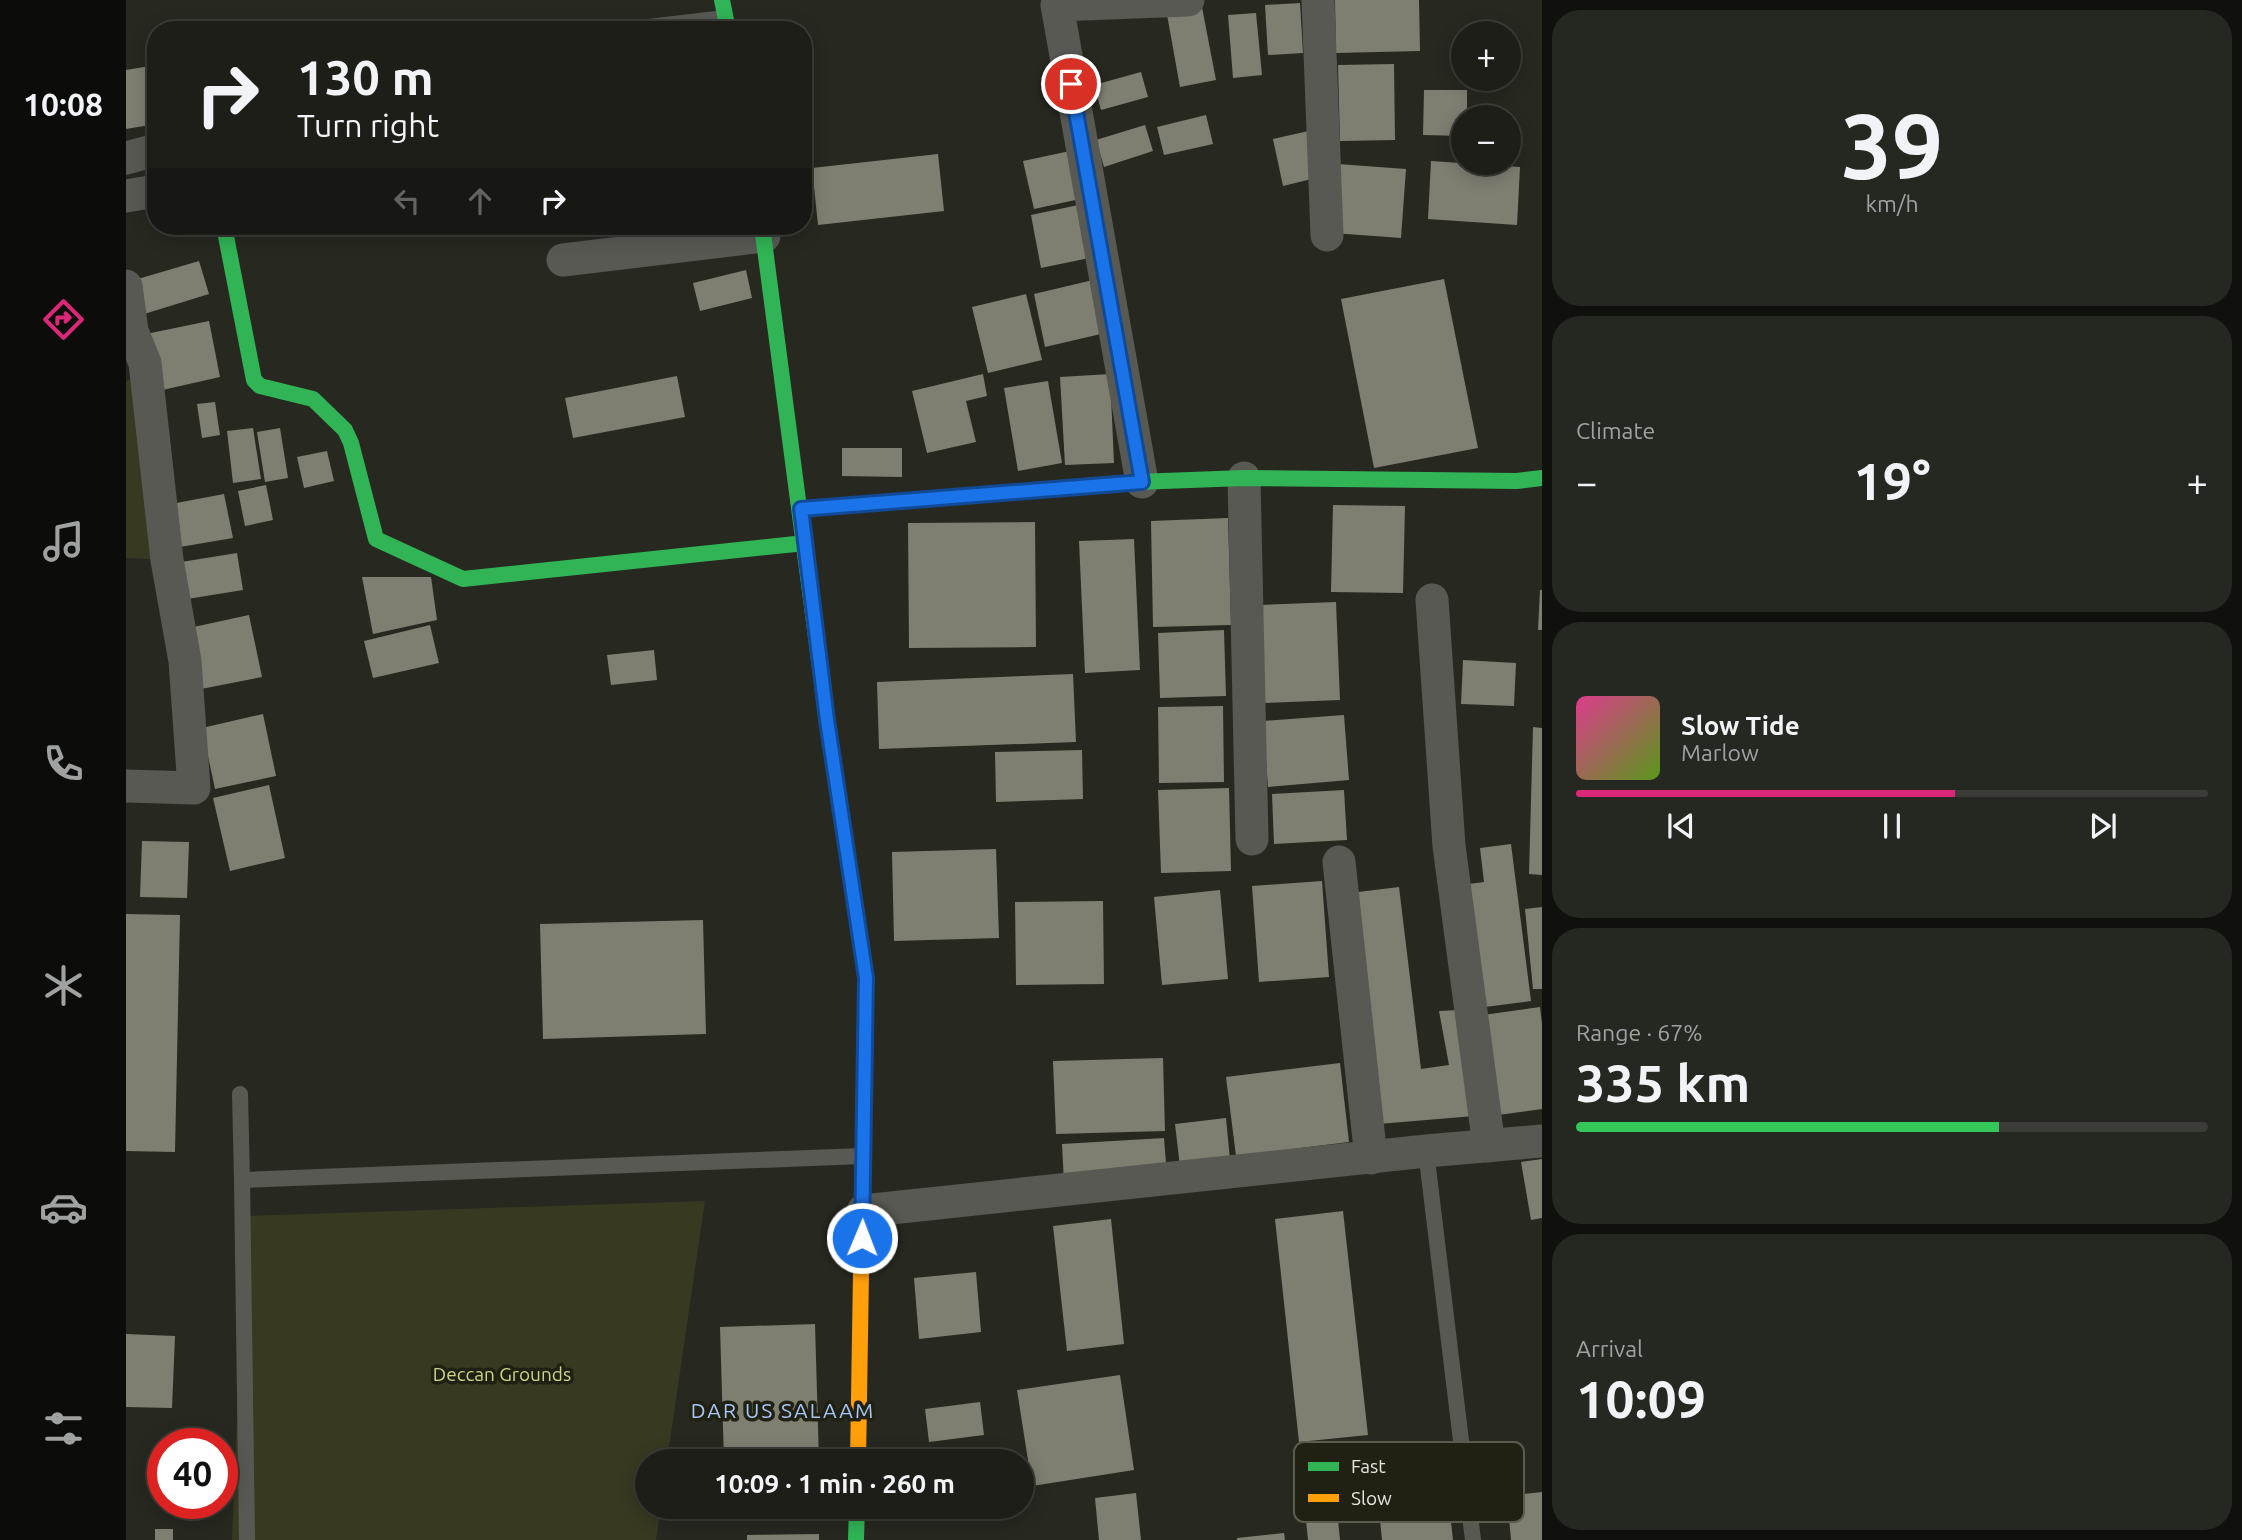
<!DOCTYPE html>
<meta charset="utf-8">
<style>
:root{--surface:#1d1e18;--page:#252721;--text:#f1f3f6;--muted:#a0a2a2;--line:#3b3c37;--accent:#db2777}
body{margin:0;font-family:Ubuntu,sans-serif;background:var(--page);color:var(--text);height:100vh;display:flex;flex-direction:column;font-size:26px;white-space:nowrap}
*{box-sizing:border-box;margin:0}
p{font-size:23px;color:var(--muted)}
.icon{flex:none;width:38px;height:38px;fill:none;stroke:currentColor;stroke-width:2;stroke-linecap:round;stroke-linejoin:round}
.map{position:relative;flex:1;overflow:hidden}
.sheet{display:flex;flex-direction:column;gap:10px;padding:10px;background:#10100d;width:700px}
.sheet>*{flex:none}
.hud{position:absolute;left:21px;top:21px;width:665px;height:214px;border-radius:28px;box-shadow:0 4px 18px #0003,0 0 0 2px var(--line);background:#1d1e18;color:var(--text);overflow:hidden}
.fabs{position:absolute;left:1325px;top:21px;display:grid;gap:14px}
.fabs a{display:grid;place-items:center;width:70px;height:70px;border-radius:50%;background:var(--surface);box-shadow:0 4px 18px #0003,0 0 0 2px var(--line);font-size:35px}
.speed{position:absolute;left:21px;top:1428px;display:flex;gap:14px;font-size:35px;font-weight:700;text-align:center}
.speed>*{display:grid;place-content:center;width:91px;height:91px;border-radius:50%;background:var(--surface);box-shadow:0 4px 18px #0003,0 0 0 2px var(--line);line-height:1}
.speed .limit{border:10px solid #d22;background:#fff;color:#111}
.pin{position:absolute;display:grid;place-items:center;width:60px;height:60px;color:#fff;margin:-30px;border:4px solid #fff;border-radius:50%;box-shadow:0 2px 7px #0007}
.me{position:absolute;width:77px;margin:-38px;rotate:1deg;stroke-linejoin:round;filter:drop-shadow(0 0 5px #0008)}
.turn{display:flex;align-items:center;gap:24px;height:147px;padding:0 35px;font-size:32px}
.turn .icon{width:91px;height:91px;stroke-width:2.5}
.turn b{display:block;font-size:49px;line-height:60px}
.lanes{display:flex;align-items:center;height:66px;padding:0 35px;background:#0003;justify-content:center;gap:35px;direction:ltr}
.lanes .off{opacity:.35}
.big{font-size:52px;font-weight:700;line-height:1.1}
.sheet .card{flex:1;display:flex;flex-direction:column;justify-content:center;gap:10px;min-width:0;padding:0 24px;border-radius:28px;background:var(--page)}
.sheet .dial{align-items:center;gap:0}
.dial b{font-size:91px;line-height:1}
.song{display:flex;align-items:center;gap:21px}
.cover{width:84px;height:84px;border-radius:10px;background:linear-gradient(135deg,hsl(330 70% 55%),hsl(90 70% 35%))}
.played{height:7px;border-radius:4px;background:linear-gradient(90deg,var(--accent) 60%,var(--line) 60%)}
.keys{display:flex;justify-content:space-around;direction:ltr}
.heat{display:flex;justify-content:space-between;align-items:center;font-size:38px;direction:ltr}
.charge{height:10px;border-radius:5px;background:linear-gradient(90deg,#34c759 67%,var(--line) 0)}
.trip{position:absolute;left:509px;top:1449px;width:399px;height:70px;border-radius:35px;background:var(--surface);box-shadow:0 4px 18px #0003,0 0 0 2px var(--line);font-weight:700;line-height:70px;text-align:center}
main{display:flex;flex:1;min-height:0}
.tabs{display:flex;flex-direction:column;width:126px;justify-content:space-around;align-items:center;background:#0c0c0a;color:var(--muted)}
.tabs .icon{width:49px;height:49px}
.tabs .current{color:var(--accent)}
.tabs b{font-size:32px;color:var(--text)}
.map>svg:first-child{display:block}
.green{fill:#383921}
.building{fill:#7e7f71}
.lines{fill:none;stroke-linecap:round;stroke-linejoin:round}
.lane{stroke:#595954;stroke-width:16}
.street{stroke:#595954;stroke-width:33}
.fast{stroke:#30b455;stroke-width:16}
.slow{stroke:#ff9f0a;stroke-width:16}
.route-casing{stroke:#114b97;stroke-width:18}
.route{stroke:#1a73e8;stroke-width:12}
.labels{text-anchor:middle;stroke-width:7;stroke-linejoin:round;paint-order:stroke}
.park-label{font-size:19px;fill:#d0d386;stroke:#202112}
.neighbourhood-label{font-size:21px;letter-spacing:2px;fill:#a6c5f8;stroke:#202112}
.key{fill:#202112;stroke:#5b5c4e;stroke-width:2}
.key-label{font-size:19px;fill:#e4e5db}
</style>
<main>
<nav class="tabs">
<b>10:08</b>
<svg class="icon current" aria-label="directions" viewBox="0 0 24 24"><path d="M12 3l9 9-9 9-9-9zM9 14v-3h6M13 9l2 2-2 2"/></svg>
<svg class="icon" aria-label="music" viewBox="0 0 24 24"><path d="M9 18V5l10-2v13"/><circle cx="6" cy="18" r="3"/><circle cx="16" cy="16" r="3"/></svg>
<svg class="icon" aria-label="phone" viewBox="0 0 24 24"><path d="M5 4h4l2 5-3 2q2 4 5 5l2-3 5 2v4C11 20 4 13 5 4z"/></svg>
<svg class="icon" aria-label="climate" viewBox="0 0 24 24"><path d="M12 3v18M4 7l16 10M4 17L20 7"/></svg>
<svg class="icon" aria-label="car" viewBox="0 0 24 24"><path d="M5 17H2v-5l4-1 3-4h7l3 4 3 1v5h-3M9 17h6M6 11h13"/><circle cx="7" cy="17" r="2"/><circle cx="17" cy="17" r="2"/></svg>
<svg class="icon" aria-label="filters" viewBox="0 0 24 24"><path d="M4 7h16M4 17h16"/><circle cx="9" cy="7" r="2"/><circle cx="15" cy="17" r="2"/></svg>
</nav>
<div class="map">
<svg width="1416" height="1540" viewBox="0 0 1416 1540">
<rect width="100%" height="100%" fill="#272820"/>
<g class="green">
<polygon points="21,376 41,560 0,558 0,381"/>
<polygon points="579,1201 541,1461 522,1461 522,1507 535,1507 530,1540 106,1540 119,1216"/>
</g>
<g class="building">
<polygon points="1209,0 1293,0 1294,51 1210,53"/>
<polygon points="1075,2 1090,80 1054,87 1040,9"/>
<polygon points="1174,3 1177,53 1142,55 1139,5"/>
<polygon points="1130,13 1136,75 1107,78 1102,15"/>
<polygon points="1268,64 1269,140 1214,141 1212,65"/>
<polygon points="30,65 30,124 0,129 0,70"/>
<polygon points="1015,72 1022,97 975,110 968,85"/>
<polygon points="1298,90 1341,90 1341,117 1337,117 1337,136 1297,135"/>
<polygon points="1080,115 1087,144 1038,155 1031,127"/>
<polygon points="1019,125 1027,151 978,167 970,140"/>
<polygon points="1187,130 1198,176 1157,186 1147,139"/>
<polygon points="944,151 954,199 908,209 897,161"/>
<polygon points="812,154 818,211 692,225 686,168"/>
<polygon points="1305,161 1394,167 1391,225 1302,219"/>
<polygon points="1212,164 1280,169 1275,238 1207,233"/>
<polygon points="957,204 968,257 915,268 905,215"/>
<polygon points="73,261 83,294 15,315 5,281"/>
<polygon points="620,270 626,298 574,311 567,283"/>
<polygon points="1318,279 1352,448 1248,468 1215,299"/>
<polygon points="967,280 979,333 919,347 908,294"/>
<polygon points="900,294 916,360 862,373 846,307"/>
<polygon points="83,321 94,377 32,391 20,334"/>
<polygon points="857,374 861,396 840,401 850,442 801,453 786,391"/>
<polygon points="984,374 988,463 939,465 934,377"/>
<polygon points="551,376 559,417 447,438 439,398"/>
<polygon points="922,381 936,463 892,471 878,388"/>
<polygon points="89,402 94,435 76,438 71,404"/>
<polygon points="127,428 135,479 107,483 101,431"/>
<polygon points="154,428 162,478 139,482 131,432"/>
<polygon points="716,448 776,448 776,477 716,476"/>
<polygon points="201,451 208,481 178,488 171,457"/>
<polygon points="140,485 147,520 119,526 112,491"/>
<polygon points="98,494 107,538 54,547 45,504"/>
<polygon points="1207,505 1279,506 1277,593 1205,592"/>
<polygon points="1102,518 1105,625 1027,627 1025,521"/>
<polygon points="909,522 910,647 783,648 782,523"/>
<polygon points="1008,539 1014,670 959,673 953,541"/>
<polygon points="111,553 117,590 55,600 49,563"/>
<polygon points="236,577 305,577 311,620 247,634"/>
<polygon points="1414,590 1416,590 1416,630 1412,630"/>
<polygon points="1210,602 1214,700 1137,703 1134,605"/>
<polygon points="123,615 136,677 75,689 63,628"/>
<polygon points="304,625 313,663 247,678 238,641"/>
<polygon points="1098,630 1100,696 1034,698 1032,633"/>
<polygon points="528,650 531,680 485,685 481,655"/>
<polygon points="1337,660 1390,663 1388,706 1335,704"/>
<polygon points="947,674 950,742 753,749 751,682"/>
<polygon points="1097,706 1098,782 1033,783 1032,707"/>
<polygon points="137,714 150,776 89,789 76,728"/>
<polygon points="1218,715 1223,780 1142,787 1137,721"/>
<polygon points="1407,727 1416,728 1416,875 1403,874"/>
<polygon points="956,750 957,799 870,802 869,752"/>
<polygon points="143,785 159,858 104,871 87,798"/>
<polygon points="1103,788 1105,871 1035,873 1032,790"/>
<polygon points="1218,790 1221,840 1148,844 1146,794"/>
<polygon points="16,841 63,842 61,898 14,897"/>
<polygon points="1385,844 1405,1001 1351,1008 1335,885 1358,882 1354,848"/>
<polygon points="870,849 873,938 768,941 766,852"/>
<polygon points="1196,881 1203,977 1133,982 1126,886"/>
<polygon points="1273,887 1295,1069 1323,1065 1313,1011 1332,1010 1348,1116 1253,1124 1224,893"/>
<polygon points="1094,890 1102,979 1036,985 1028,897"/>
<polygon points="977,901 978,984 890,985 889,902"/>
<polygon points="1416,907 1416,989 1407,989 1399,909"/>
<polygon points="0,914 54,915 49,1152 0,1151"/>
<polygon points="577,920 580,1034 417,1039 414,924"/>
<polygon points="1414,1007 1416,1024 1416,1109 1372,1115 1357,1015"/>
<polygon points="1037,1058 1039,1131 930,1134 927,1061"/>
<polygon points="1214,1063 1223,1142 1110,1156 1100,1077"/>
<polygon points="1100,1118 1104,1160 1054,1167 1049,1124"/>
<polygon points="1038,1138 1041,1176 938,1183 936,1144"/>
<polygon points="1416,1159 1416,1218 1405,1220 1395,1162"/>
<polygon points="1217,1211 1242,1435 1173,1442 1149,1219"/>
<polygon points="985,1219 998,1344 941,1351 927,1226"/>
<polygon points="850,1272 855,1332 793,1339 788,1278"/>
<polygon points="689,1324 693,1461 598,1461 594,1327"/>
<polygon points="0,1334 49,1336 46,1408 0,1407"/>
<polygon points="994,1375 1008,1470 906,1486 891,1390"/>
<polygon points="854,1402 858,1435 803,1442 799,1409"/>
<polygon points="1316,1441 1327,1540 1256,1540 1247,1449"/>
<polygon points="1206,1459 1214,1540 1182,1540 1174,1462"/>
<polygon points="1416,1492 1416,1540 1385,1540 1381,1496"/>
<polygon points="1010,1493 1015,1540 973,1540 969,1498"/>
<rect x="29" y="1529" width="18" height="11"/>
<polygon points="1158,1533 1159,1540 1111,1540 1111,1538"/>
<polygon points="693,1534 693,1540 621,1540 621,1535"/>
</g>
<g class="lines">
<g class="lane">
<polyline points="497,30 599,18"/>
<polyline points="114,1094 116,1180 736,1156"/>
<polyline points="1300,1151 1347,1540"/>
<polyline points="116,1180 121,1540"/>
</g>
<g class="street">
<polyline points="1192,0 1201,235"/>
<polyline points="0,158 30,150"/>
<polyline points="0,196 30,191"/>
<polyline points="437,260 638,236"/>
<polyline points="0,286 6,331 19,363 41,560 59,661 68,788 0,786"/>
<polyline points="1118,478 1126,839"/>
<polyline points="1016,482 931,5 1062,0"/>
<polyline points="1306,600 1323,846 1363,1146"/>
<polyline points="1213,862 1245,1158"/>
<polyline points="737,1211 1300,1151 1416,1141"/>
</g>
<g class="fast">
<polyline points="596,0 602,30"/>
<polyline points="98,226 128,380 134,386 187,399 219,430 225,443 250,539 337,579 679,543"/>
<polyline points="636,226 701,721 740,978 739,1022"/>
<polyline points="1010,482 1118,478 1391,481 1416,478"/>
<polyline points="730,1540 731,1507"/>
</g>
<g class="slow">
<polyline points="675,509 1010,482"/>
<polyline points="732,1461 739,1022"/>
</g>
</g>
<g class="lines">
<g class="route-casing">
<polyline id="route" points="736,1238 740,978 701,720 675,509 1016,482 945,84"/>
</g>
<use href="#route" class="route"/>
</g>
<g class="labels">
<g class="park-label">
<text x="376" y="1381">Deccan Grounds</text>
</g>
<g class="neighbourhood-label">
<text x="657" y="1418">DAR US SALAAM</text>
</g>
</g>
<rect x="1168" y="1442" width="230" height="80" rx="10" class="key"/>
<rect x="1182" y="1462" width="31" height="9" fill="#30b455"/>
<rect x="1182" y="1494" width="31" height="8" fill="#ff9f0a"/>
<g class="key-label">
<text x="1225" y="1473">Fast</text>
<text x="1225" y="1505">Slow</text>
</g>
</svg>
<div class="fabs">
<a>+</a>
<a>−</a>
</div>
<div class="speed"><div class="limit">40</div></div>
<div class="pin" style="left:945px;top:84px;background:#d93025"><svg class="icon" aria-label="arrive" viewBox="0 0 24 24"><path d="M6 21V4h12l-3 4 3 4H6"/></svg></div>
<svg class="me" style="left:736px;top:1238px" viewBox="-20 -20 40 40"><circle r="17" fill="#1a73e8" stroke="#fff" stroke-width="3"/><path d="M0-11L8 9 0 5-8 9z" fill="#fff"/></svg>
<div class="trip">10:09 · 1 min · 260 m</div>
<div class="hud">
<div class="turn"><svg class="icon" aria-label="right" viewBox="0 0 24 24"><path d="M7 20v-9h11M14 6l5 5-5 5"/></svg><div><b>130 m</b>Turn right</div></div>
<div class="lanes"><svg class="icon off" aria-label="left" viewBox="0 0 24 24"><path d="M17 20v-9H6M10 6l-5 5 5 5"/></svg><svg class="icon off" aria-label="ahead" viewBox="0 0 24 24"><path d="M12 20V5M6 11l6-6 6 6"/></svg><svg class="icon" aria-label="right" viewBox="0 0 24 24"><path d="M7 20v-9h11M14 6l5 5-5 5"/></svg></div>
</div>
</div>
<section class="sheet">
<div class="card dial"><b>39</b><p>km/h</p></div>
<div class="card"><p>Climate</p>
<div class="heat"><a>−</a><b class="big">19°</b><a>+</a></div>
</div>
<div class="card">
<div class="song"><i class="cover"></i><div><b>Slow Tide</b><p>Marlow</p></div></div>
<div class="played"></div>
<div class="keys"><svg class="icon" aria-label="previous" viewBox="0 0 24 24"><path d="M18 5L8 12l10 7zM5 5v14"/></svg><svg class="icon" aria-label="pause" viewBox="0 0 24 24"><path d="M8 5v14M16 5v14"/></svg><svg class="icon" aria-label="next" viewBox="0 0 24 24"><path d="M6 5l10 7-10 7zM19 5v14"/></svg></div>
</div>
<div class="card"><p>Range · 67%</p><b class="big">335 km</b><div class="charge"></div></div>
<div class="card"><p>Arrival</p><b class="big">10:09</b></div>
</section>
</main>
